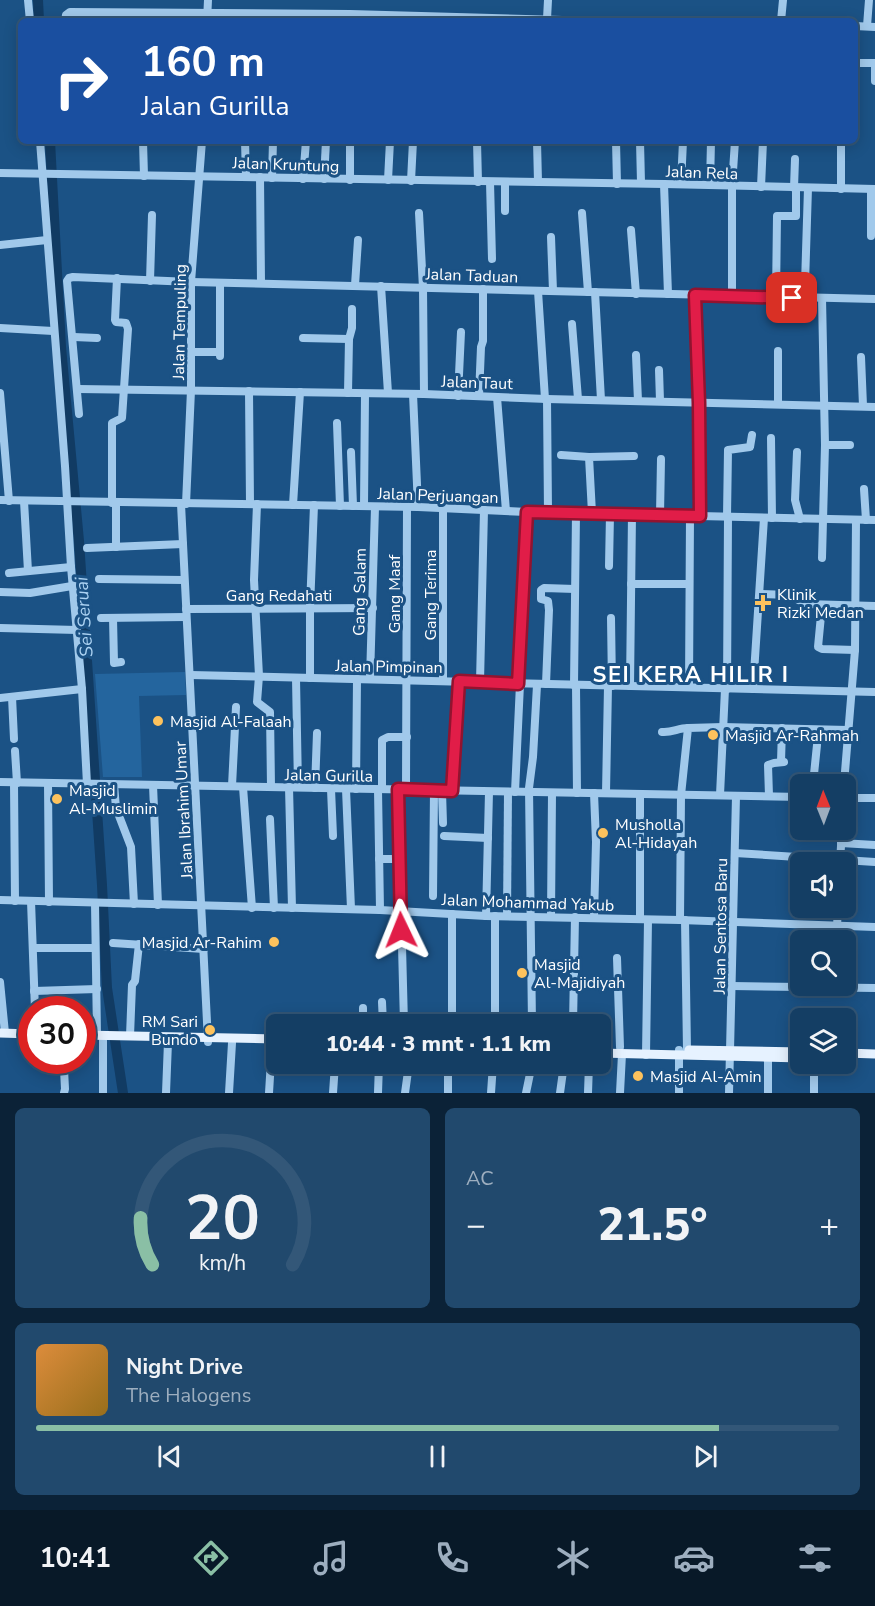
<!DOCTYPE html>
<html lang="id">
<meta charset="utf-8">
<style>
:root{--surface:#143e64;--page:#21496d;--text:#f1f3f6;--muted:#9daebf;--line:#335778;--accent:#8abfa5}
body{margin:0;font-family:"Nunito Sans",sans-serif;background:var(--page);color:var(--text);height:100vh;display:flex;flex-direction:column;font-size:22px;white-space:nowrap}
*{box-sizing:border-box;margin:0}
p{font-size:20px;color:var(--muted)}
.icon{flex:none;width:33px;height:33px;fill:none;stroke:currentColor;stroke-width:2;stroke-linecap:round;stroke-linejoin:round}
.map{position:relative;height:1093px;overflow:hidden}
.details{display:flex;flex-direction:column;gap:15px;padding:15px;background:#0b2237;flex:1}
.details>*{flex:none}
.banner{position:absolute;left:18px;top:18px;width:840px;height:126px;border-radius:9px;box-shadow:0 3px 15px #0003,0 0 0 2px var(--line);background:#1a4fa0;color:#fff;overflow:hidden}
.needle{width:39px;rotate:359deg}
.buttons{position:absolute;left:790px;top:774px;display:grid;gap:12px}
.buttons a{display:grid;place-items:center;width:66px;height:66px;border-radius:9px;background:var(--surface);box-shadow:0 3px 15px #0003,0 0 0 2px var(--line);font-size:30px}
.speed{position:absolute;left:18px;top:996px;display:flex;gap:12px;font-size:30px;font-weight:700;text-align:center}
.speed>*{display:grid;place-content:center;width:78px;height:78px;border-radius:50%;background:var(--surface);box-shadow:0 3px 15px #0003,0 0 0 2px var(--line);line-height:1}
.speed .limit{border:9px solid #d22;background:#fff;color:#111}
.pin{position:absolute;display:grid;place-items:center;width:51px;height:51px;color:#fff;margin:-26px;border-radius:12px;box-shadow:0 3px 9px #0006}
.me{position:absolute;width:66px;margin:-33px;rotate:358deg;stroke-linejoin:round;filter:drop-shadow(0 0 4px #0008)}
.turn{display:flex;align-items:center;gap:21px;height:126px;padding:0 24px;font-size:27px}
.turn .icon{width:78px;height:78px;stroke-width:2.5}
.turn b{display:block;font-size:42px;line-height:51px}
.big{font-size:45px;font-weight:800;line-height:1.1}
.details .card{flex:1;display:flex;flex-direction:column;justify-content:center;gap:9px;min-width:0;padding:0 21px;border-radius:9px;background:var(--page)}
.details .dial{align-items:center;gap:0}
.dial svg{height:156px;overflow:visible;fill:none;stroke:var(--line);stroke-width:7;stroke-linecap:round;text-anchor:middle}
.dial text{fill:var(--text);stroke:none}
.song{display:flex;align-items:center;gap:18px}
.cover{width:72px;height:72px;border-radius:9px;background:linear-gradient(135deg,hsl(30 70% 55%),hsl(40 70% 35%))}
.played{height:6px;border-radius:3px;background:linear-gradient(90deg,var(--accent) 85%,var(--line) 85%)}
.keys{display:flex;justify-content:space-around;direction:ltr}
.heat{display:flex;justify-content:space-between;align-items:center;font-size:33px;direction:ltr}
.details .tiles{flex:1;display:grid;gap:15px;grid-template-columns:1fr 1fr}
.card:last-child{grid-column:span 2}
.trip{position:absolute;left:266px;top:1014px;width:345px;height:60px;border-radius:9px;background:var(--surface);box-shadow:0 3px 15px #0003,0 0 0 2px var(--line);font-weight:800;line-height:60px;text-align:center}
.menu{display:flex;height:96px;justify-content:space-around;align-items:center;background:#081928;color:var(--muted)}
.menu .icon{width:42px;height:42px}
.menu .active{color:var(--accent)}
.menu b{font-size:27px;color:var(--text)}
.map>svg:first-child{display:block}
.green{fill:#24659e}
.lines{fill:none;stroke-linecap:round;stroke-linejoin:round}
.river{stroke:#113b63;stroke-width:10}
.minor{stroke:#a1c9eb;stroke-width:8}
.major{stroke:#e6f2ff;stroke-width:9}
.route-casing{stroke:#92132f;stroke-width:15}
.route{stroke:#e11d48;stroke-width:10}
.poi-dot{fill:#fdc25d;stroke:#1b5285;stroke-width:2}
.labels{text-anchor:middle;stroke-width:6;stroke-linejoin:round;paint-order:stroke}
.street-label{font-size:16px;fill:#fff;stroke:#1b5285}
.poi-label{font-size:16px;fill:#fff;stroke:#1b5285;text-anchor:start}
.water-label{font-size:18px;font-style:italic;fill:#add3f3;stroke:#1b5285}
.district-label{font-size:22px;font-weight:bold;letter-spacing:1.5px;fill:#fff;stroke:#1b5285}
</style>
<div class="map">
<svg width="875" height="1093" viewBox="0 0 875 1093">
<rect width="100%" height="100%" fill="#1b5285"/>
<polygon class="green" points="185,672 186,695 139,696 142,777 103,777 95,674"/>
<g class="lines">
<g class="river">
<polyline points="38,0 39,21"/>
<polyline points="50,141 61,347 79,541 102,885 107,988 123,1093"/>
</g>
<g class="minor">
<polyline points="28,0 30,21"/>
<polyline points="547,19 548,0"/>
<polyline points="65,21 66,15 70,12 350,14 598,21"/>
<polyline points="207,21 208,0"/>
<polyline points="781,21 783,0"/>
<polyline points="855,26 875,27"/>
<polyline points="867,26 869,0"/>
<polyline points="855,63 875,63"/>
<polyline points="875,63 875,81"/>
<polyline points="40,141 65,466 71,567 82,689 87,784"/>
<polyline points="143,141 144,176"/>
<polyline points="245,141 246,177"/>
<polyline points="477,141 478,182"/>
<polyline points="537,141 538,182"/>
<polyline points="616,141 617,184"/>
<polyline points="640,141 641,183"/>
<polyline points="841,141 841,189"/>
<polyline points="0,173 664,184 875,189"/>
<polyline points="260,177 261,283"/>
<polyline points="272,178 273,141"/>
<polyline points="303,179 306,141"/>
<polyline points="324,179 326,141"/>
<polyline points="350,180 350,141"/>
<polyline points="388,180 390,141"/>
<polyline points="411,181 413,141"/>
<polyline points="490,182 492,259"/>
<polyline points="664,184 668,294"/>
<polyline points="681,184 683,141"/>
<polyline points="710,185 711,141"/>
<polyline points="761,187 763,141"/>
<polyline points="794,188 795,159"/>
<polyline points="808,188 805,284 808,298"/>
<polyline points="505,211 505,182"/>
<polyline points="419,213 423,288 424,394"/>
<polyline points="582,213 588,292"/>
<polyline points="631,230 636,294"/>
<polyline points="871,236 871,189"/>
<polyline points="551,237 553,291"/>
<polyline points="0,245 47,240"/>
<polyline points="150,281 152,215"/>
<polyline points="355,285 358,240"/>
<polyline points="381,286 388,393"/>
<polyline points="538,291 545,399"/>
<polyline points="595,292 601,400"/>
<polyline points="695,295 699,403 700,516"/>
<polyline points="732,296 732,186 735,141"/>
<polyline points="776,297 777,216 796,216 796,188"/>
<polyline points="572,324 578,399"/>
<polyline points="0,328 53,331"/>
<polyline points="74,337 97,338"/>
<polyline points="303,338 349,339"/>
<polyline points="778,351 778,404"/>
<polyline points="192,352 217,352"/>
<polyline points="636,355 638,401"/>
<polyline points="220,356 220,283"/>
<polyline points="861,357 863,406"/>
<polyline points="659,370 660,401"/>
<polyline points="78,389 424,394 547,399 875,407"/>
<polyline points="249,391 250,504"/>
<polyline points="0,393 9,501"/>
<polyline points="348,393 349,339 352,328 352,309"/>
<polyline points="413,394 418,507"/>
<polyline points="458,396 461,332"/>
<polyline points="479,396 481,347 483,341 483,289"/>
<polyline points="497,397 506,511"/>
<polyline points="547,399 548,512"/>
<polyline points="79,414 67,281 69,278 73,277 191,282 875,299"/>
<polyline points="337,423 340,506"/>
<polyline points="771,438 772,518"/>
<polyline points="825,445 850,445"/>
<polyline points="351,452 353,506"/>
<polyline points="797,452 795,500 800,519"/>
<polyline points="561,455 589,457"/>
<polyline points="864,489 866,520"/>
<polyline points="0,500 418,507 527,512 875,520"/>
<polyline points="24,501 28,571"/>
<polyline points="112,503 112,423 122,418 128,329 126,323 116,322 115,320 117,278"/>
<polyline points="181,504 208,1042"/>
<polyline points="186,504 191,390 191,282 202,141"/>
<polyline points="257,504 254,580 259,676 257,702 270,712 271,787"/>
<polyline points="293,505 300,392"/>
<polyline points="364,506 365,394"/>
<polyline points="592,513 589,457 634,456"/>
<polyline points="660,515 661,459"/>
<polyline points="727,517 728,450 750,447 752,435"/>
<polyline points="116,547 116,503"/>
<polyline points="87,548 183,544"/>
<polyline points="822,558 825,445 822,298"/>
<polyline points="609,566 610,514"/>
<polyline points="9,573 71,567"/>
<polyline points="99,579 184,580"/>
<polyline points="631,584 689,584"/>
<polyline points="0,592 30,593 72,586"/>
<polyline points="760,594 789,595 806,604 875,606"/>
<polyline points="822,605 818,647 822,649 855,650"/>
<polyline points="186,609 373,608"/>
<polyline points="101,618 186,617"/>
<polyline points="113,618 114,663 121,662"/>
<polyline points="611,618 612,686"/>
<polyline points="0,628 77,630"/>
<polyline points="191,675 875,692"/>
<polyline points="296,678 298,787"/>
<polyline points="310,678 310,608 314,505"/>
<polyline points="370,679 375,507"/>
<polyline points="443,681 443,509"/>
<polyline points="480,682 484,510"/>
<polyline points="517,684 527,512"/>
<polyline points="546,684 549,610 548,601 541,599 541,590 544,588 575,589"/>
<polyline points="574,685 576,513"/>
<polyline points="576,685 577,793"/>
<polyline points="630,686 632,514"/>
<polyline points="689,687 690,516"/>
<polyline points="727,689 728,517"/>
<polyline points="753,689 764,518"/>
<polyline points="12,697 14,739"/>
<polyline points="0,698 82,689"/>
<path d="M662,732C672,733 678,728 688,728"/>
<polyline points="15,751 17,783"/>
<polyline points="781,762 782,728"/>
<polyline points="0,782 801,797"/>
<polyline points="14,783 15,901"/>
<polyline points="48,783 49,902"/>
<polyline points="114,784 116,808 131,847 134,904"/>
<polyline points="813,784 817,745"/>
<polyline points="844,784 855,650 856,520"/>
<polyline points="153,785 158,905"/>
<polyline points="232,786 236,707"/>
<polyline points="243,787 252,908"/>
<polyline points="289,787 292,908"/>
<polyline points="315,788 317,733"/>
<polyline points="331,789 333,836"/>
<polyline points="346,789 351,909"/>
<polyline points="356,789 357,679"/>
<polyline points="382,789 382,740 388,737 407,737"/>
<polyline points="398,789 404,1024"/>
<polyline points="406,789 407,507"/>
<polyline points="378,790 380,910"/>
<polyline points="442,791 443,823"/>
<polyline points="452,791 459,681"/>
<polyline points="515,792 520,684"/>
<polyline points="606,793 608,686"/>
<polyline points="720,795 725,689"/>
<polyline points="769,796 768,765 774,763 784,762"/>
<polyline points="846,798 875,798"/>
<polyline points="270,819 274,908"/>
<polyline points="444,836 488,838"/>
<polyline points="841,843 875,845"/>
<polyline points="735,853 875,862"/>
<polyline points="379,859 399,859"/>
<polyline points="840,862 842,830"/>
<polyline points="433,896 434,790"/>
<polyline points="0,900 380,910 486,916 680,920 875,927"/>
<polyline points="31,901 35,1010"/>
<polyline points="95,903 97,1035"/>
<polyline points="486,916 489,792"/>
<polyline points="507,916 508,792"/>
<polyline points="551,917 552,793"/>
<polyline points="594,918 596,842 594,793"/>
<polyline points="640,919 640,794"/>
<polyline points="680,920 681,795 688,728 723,727 848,730"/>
<polyline points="685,920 687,1050"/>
<polyline points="837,926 838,908"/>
<polyline points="113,943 204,949"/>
<polyline points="33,948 95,948"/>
<polyline points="617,958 620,1047"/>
<polyline points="0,982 5,1033"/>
<polyline points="732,986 875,988"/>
<polyline points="34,991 97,989"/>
<polyline points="382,1002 383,1024"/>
<polyline points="363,1008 363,1024"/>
<polyline points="452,1024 452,914"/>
<polyline points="495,1024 495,916"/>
<polyline points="532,1024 529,788 533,757 537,685"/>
<polyline points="573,1024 575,917"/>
<polyline points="130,1036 132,985 135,981 139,944"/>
<polyline points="103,1040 103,1093"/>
<polyline points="646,1055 648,920"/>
<polyline points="64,1093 65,1089 64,1069"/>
<polyline points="166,1093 168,1042"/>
<polyline points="229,1093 232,1043"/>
<polyline points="269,1093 272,1044"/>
<polyline points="333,1093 335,1064"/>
<polyline points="378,1093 379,1064"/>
<polyline points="405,1093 409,1064"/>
<polyline points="448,1093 448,1064"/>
<polyline points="491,1093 493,1064"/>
<polyline points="526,1093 532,1064"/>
<polyline points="560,1093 564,1064"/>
<polyline points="588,1093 589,1064"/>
<polyline points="620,1093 622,1054"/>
<polyline points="679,1093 679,1050"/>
<polyline points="729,1093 736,796"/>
<polyline points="768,1093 768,1058"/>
<polyline points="814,1093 814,1064"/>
</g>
<g class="major">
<polyline points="0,1033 32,1034"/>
<polyline points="82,1035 276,1039"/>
<polyline points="689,1050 801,1052"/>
<polyline points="600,1053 801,1058"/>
<polyline points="846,1053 875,1054"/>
</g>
</g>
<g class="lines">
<g class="route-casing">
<polyline id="route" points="401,930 398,789 452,791 459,681 518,684 527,512 700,516 699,403 695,295 792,298"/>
</g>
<use href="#route" class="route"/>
</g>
<g class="poi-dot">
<path d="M760 594h6v6h6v6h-6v6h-6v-6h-6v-6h6z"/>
<circle cx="158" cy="721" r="6"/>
<circle cx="713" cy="735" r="6"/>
<circle cx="57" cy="799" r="6"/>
<circle cx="603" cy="833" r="6"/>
<circle cx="274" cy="942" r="6"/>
<circle cx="522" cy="973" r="6"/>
<circle cx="210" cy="1030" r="6"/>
<circle cx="638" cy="1076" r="6"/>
</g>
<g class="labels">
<g class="street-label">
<text transform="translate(286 164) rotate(2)" y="6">Jalan Kruntung</text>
<text transform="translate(702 172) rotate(2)" y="6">Jalan Rela</text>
<text transform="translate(472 275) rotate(2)" y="6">Jalan Taduan</text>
<text transform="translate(179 322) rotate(-89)" y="6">Jalan Tempuling</text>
<text transform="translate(477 382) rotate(2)" y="6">Jalan Taut</text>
<text transform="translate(438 495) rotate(2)" y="6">Jalan Perjuangan</text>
<text transform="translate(359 592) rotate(-89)" y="6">Gang Salam</text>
<text transform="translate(394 594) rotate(-90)" y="6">Gang Maaf</text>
<text x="279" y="601">Gang Redahati</text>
<text transform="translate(430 595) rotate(-90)" y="6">Gang Terima</text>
<text transform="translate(389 666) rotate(1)" y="6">Jalan Pimpinan</text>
<text transform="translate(329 775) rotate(1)" y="6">Jalan Gurilla</text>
<text transform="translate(183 810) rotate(-93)" y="6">Jalan Ibrahim Umar</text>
<text transform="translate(528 902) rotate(2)" y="6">Jalan Mohammad Yakub</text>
<text transform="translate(720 926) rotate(-89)" y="6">Jalan Sentosa Baru</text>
</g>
<g class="poi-label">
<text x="777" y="600">Klinik<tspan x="777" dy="18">Rizki Medan</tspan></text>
<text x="170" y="727">Masjid Al-Falaah</text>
<text x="725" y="741">Masjid Ar-Rahmah</text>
<text x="69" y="796">Masjid<tspan x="69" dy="18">Al-Muslimin</tspan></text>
<text x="615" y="830">Musholla<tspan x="615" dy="18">Al-Hidayah</tspan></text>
<text x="262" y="948" text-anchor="end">Masjid Ar-Rahim</text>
<text x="534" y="970">Masjid<tspan x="534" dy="18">Al-Majidiyah</tspan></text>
<text x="198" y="1027" text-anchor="end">RM Sari<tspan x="198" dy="18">Bundo</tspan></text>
<text x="650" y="1082">Masjid Al-Amin</text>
</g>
<g class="water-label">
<text transform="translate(84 617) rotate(-94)" y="6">Sei Seruai</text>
</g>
<g class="district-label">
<text x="691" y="682">SEI KERA HILIR I</text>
</g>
</g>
</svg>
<div class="buttons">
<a><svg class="needle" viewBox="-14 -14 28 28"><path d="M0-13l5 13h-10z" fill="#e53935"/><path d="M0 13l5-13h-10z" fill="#9daebf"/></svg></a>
<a><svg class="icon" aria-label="sound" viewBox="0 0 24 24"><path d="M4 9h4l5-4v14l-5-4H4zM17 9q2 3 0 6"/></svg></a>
<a><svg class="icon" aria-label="search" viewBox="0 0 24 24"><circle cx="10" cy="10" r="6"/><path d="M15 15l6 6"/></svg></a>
<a><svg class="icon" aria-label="layers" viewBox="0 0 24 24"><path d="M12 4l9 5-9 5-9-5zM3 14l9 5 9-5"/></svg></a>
</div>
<div class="speed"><div class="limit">30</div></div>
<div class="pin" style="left:792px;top:298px;background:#d93025"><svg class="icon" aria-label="arrive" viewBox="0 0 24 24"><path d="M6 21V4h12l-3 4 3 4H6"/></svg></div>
<svg class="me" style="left:401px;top:930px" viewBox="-20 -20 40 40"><path d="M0-17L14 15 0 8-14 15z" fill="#e11d48" stroke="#fff" stroke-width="4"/></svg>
<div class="trip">10:44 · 3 mnt · 1.1 km</div>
<div class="banner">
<div class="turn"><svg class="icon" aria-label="right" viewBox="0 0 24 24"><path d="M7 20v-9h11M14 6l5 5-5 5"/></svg><div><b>160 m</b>Jalan Gurilla</div></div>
</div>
</div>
<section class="details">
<div class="tiles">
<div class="card dial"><svg viewBox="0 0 100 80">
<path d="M14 69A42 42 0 1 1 86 69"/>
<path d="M14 69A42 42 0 0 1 8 45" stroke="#8abfa5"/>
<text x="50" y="56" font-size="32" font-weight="700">20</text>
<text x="50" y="72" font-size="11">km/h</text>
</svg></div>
<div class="card"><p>AC</p>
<div class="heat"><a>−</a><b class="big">21.5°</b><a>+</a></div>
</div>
<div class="card">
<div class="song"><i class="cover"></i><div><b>Night Drive</b><p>The Halogens</p></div></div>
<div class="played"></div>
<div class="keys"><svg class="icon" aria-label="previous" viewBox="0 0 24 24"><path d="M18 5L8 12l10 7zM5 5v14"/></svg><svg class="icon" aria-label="pause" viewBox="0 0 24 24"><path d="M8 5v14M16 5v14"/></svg><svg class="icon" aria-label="next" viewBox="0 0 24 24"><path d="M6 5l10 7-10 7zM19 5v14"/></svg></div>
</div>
</div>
</section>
<nav class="menu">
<b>10:41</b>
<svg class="icon active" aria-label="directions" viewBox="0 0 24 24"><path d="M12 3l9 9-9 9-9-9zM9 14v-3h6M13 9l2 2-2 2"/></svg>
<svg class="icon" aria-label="music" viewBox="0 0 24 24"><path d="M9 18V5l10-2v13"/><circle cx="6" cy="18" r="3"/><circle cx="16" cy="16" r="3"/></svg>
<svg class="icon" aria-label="phone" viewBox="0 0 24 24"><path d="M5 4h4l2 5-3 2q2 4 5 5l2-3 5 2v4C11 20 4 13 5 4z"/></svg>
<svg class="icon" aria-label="climate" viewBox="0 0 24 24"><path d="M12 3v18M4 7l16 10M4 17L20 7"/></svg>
<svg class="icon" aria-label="car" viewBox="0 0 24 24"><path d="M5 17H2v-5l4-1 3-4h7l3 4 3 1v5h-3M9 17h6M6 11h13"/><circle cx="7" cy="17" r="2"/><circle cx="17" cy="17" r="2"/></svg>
<svg class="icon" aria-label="filters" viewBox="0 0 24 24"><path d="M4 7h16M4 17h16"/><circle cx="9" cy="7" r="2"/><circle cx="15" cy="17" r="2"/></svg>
</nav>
